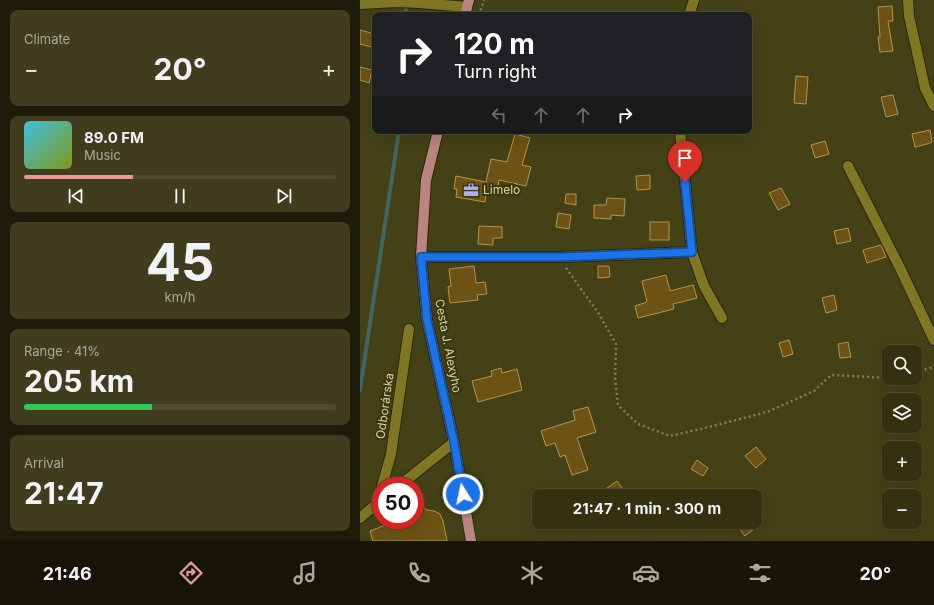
<!DOCTYPE html>
<meta charset="utf-8">
<style>
:root{--surface:#343110;--page:#3f3d1e;--text:#f1f3f6;--muted:#a9a99f;--line:#4e4c30;--accent:#e69b98}
body{margin:0;font-family:Inter,sans-serif;background:var(--page);color:var(--text);height:100vh;display:flex;flex-direction:column;font-size:15px;white-space:nowrap}
*{box-sizing:border-box;margin:0}
p{font-size:13px;color:var(--muted)}
.icon{flex:none;width:22px;height:22px;fill:none;stroke:currentColor;stroke-width:2;stroke-linecap:round;stroke-linejoin:round}
.map{position:relative;flex:1;overflow:hidden}
.sheet{display:flex;flex-direction:column;gap:10px;padding:10px;background:#1d1b09;width:360px}
.sheet>*{flex:none}
.banner{position:absolute;left:12px;top:12px;width:380px;height:122px;border-radius:8px;box-shadow:0 4px 16px #0002,0 0 0 1px var(--line);background:#202124;color:#fff;overflow:hidden}
.tools{position:absolute;left:522px;top:345px;display:grid;gap:8px}
.tools a{display:grid;place-items:center;width:40px;height:40px;border-radius:8px;background:var(--surface);box-shadow:0 4px 16px #0002,0 0 0 1px var(--line);font-size:20px}
.speed{position:absolute;left:12px;top:477px;display:flex;gap:8px;font-size:20px;font-weight:700;text-align:center}
.speed>*{display:grid;place-content:center;width:52px;height:52px;border-radius:50%;background:var(--surface);box-shadow:0 4px 16px #0002,0 0 0 1px var(--line);line-height:1}
.speed .limit{border:6px solid #d22;background:#fff;color:#111}
.pin{position:absolute;display:grid;place-items:center;width:34px;height:34px;color:#fff;margin:-41px -17px;border-radius:50% 50% 50% 0;rotate:-45deg;box-shadow:0 0 4px #0007}
.pin .icon{rotate:45deg}
.me{position:absolute;width:44px;margin:-22px;rotate:350deg;stroke-linejoin:round;filter:drop-shadow(0 0 3px #0008)}
.turn{display:flex;align-items:center;gap:14px;height:84px;padding:0 16px;font-size:18px}
.turn .icon{width:52px;height:52px;stroke-width:2.5}
.turn b{display:block;font-size:28px;line-height:34px}
.lanes{display:flex;align-items:center;height:38px;padding:0 16px;background:#0003;justify-content:center;gap:20px;direction:ltr}
.lanes .off{opacity:.35}
.big{font-size:30px;font-weight:700;line-height:1.1}
.sheet .card{flex:1;display:flex;flex-direction:column;justify-content:center;gap:6px;min-width:0;padding:0 14px;border-radius:8px;background:var(--page)}
.sheet .dial{align-items:center;gap:0}
.dial b{font-size:52px;line-height:1}
.song{display:flex;align-items:center;gap:12px}
.cover{width:48px;height:48px;border-radius:6px;background:linear-gradient(135deg,hsl(190 70% 55%),hsl(70 70% 35%))}
.played{height:4px;border-radius:2px;background:linear-gradient(90deg,var(--accent) 35%,var(--line) 35%)}
.keys{display:flex;justify-content:space-around;direction:ltr}
.heat{display:flex;justify-content:space-between;align-items:center;font-size:22px;direction:ltr}
.charge{height:6px;border-radius:3px;background:linear-gradient(90deg,#34c759 41%,var(--line) 0)}
.trip{position:absolute;left:172px;top:489px;width:230px;height:40px;border-radius:8px;background:var(--surface);box-shadow:0 4px 16px #0002,0 0 0 1px var(--line);font-weight:700;line-height:40px;text-align:center}
.tab-bar{display:flex;height:64px;justify-content:space-around;align-items:center;background:#151406;color:var(--muted)}
.tab-bar .icon{width:28px;height:28px}
.tab-bar .selected{color:var(--accent)}
.tab-bar b{font-size:18px;color:var(--text)}
main{display:flex;flex:1;min-height:0}
.map>svg:first-child{display:block}
.lines{fill:none;stroke-linecap:round;stroke-linejoin:round}
.stream{stroke:#406565;stroke-width:4}
.building{fill:#6c5214;stroke:#b89447}
.minor-casing{stroke:#2a280d;stroke-width:12}
.major-casing{stroke:#2a280d;stroke-width:12}
.path{stroke:#827f56;stroke-width:2.5;stroke-dasharray:2 3;stroke-linecap:butt}
.minor{stroke:#7f7722;stroke-width:10}
.major{stroke:#ba8581;stroke-width:10}
.route-casing{stroke:#114b97;stroke-width:10}
.route{stroke:#1a73e8;stroke-width:7}
.labels{text-anchor:middle;stroke-width:4;stroke-linejoin:round;paint-order:stroke}
.poi-label{font-size:12px;fill:#d6d4ad;stroke:#3b3709;text-anchor:start}
.street-label{font-size:12px;fill:#d6d4ad;stroke:#3b3709}
</style>
<main>
<section class="sheet">
<div class="card"><p>Climate</p>
<div class="heat"><a>−</a><b class="big">20°</b><a>+</a></div>
</div>
<div class="card">
<div class="song"><i class="cover"></i><div><b>89.0 FM</b><p>Music</p></div></div>
<div class="played"></div>
<div class="keys"><svg class="icon" aria-label="previous" viewBox="0 0 24 24"><path d="M18 5L8 12l10 7zM5 5v14"/></svg><svg class="icon" aria-label="pause" viewBox="0 0 24 24"><path d="M8 5v14M16 5v14"/></svg><svg class="icon" aria-label="next" viewBox="0 0 24 24"><path d="M6 5l10 7-10 7zM19 5v14"/></svg></div>
</div>
<div class="card dial"><b>45</b><p>km/h</p></div>
<div class="card"><p>Range · 41%</p><b class="big">205 km</b><div class="charge"></div></div>
<div class="card"><p>Arrival</p><b class="big">21:47</b></div>
</section>
<div class="map">
<svg width="574" height="541" viewBox="0 0 574 541">
<rect width="100%" height="100%" fill="#454116"/>
<g class="lines">
<g class="stream">
<polyline points="46,2 46,15"/>
<polyline points="0,390 39,131"/>
</g>
</g>
<g class="building">
<polygon points="532,6 533,21 528,21 533,51 520,52 518,37 520,37 518,7"/>
<polygon points="0,30 15,34 15,48 0,44"/>
<polygon points="0,67 12,70 9,83 0,80"/>
<polygon points="436,76 448,77 446,104 434,103"/>
<polygon points="533,95 538,114 526,117 521,97"/>
<polygon points="570,130 572,142 567,144 555,147 552,134"/>
<polygon points="155,134 170,138 162,165 171,167 166,186 139,180 136,196 126,194 125,202 96,197 97,189 94,189 96,176 126,182 131,159 147,162"/>
<polygon points="465,141 469,154 455,158 451,145"/>
<polygon points="290,175 290,189 277,190 276,176"/>
<polygon points="421,188 430,204 418,210 409,193"/>
<polygon points="206,194 216,194 216,205 205,203"/>
<polygon points="247,198 265,199 264,216 251,215 251,219 234,218 234,205 246,205"/>
<polygon points="198,213 211,215 209,229 196,227"/>
<rect x="290" y="222" width="19" height="18"/>
<polygon points="119,226 142,227 142,238 133,238 133,245 118,244"/>
<polygon points="488,228 491,241 477,244 474,231"/>
<polygon points="521,245 526,257 507,263 503,250"/>
<polygon points="114,266 116,283 125,282 127,294 117,295 118,300 90,303 88,287 91,286 89,269"/>
<polygon points="238,266 249,266 250,277 238,278"/>
<polygon points="306,275 310,291 333,285 337,298 313,304 314,309 278,318 275,306 287,302 282,281"/>
<polygon points="474,295 477,310 466,313 462,298"/>
<polygon points="429,340 433,354 423,357 419,343"/>
<polygon points="488,342 491,357 480,358 478,344"/>
<polygon points="141,368 142,373 157,369 162,390 118,402 112,381 132,376 131,371"/>
<polygon points="228,407 236,432 217,438 228,470 212,475 205,455 200,457 195,443 186,446 181,431 215,420 213,411"/>
<polygon points="396,447 406,459 396,468 385,456"/>
<polygon points="337,460 348,468 343,476 331,469"/>
<polygon points="257,481 268,496 236,496"/>
<polygon points="55,505 63,507 67,510 74,511 80,514 83,521 87,541 13,541 10,531 28,524 27,520 55,520"/>
<polygon points="374,522 390,522 394,529 385,536"/>
</g>
<g class="lines">
<g class="minor-casing">
<g id="minor">
<polyline points="548,0 549,16 565,88 574,106"/>
<polyline points="0,4 37,2 59,3 107,7"/>
<polyline points="329,15 334,0"/>
<polyline points="320,131 332,252 344,286 362,318"/>
<polyline points="488,166 540,268 574,340"/>
<polyline points="61,257 201,257 332,252"/>
<polyline points="22,486 31,454 49,329"/>
<polyline points="39,486 94,442"/>
<polyline points="0,518 21,500"/>
</g>
</g>
<g class="major-casing">
<g id="major">
<polyline points="105,15 109,0"/>
<polyline points="78,131 66,180 61,257 67,320 94,442 111,541"/>
</g>
</g>
<g class="path">
<polyline points="119,15 124,0"/>
<polyline points="206,268 239,314 256,344 255,378 258,405 278,424 310,436 345,428 407,412 454,391 471,375 529,378"/>
<polyline points="555,372 574,367"/>
</g>
<use href="#minor" class="minor"/>
<use href="#major" class="major"/>
</g>
<g class="lines">
<g class="route-casing">
<polyline id="route" points="103,494 94,442 67,320 61,257 201,257 332,252 325,182"/>
</g>
<use href="#route" class="route"/>
</g>
<defs>
<g id="office-bare" transform="scale(1.2)"><path d="M-6-3h4V-5.5h4V-3h4V5H-6ZM-1-4.5V-3h2v-1.5ZM-6 0V1H6V0Z" fill="#afaefa" stroke="#3b3709" stroke-width="2.5" paint-order="stroke"/></g>
</defs>
<g fill-rule="evenodd">
<use href="#office-bare" x="111" y="190"/>
</g>
<g class="labels">
<g class="poi-label">
<text x="123" y="194">Limelo</text>
</g>
<g class="street-label">
<text transform="translate(88 346) rotate(79)" y="4">Cesta J. Alexyho</text>
<text transform="translate(25 406) rotate(-82)" y="4">Odborárska</text>
</g>
</g>
</svg>
<div class="tools">
<a><svg class="icon" aria-label="search" viewBox="0 0 24 24"><circle cx="10" cy="10" r="6"/><path d="M15 15l6 6"/></svg></a>
<a><svg class="icon" aria-label="layers" viewBox="0 0 24 24"><path d="M12 4l9 5-9 5-9-5zM3 14l9 5 9-5"/></svg></a>
<a>+</a>
<a>−</a>
</div>
<div class="speed"><div class="limit">50</div></div>
<div class="pin" style="left:325px;top:182px;background:#d93025"><svg class="icon" aria-label="arrive" viewBox="0 0 24 24"><path d="M6 21V4h12l-3 4 3 4H6"/></svg></div>
<svg class="me" style="left:103px;top:494px" viewBox="-20 -20 40 40"><circle r="17" fill="#1a73e8" stroke="#fff" stroke-width="3"/><path d="M0-11L8 9 0 5-8 9z" fill="#fff"/></svg>
<div class="trip">21:47 · 1 min · 300 m</div>
<div class="banner">
<div class="turn"><svg class="icon" aria-label="right" viewBox="0 0 24 24"><path d="M7 20v-9h11M14 6l5 5-5 5"/></svg><div><b>120 m</b>Turn right</div></div>
<div class="lanes"><svg class="icon off" aria-label="left" viewBox="0 0 24 24"><path d="M17 20v-9H6M10 6l-5 5 5 5"/></svg><svg class="icon off" aria-label="ahead" viewBox="0 0 24 24"><path d="M12 20V5M6 11l6-6 6 6"/></svg><svg class="icon off" aria-label="ahead" viewBox="0 0 24 24"><path d="M12 20V5M6 11l6-6 6 6"/></svg><svg class="icon" aria-label="right" viewBox="0 0 24 24"><path d="M7 20v-9h11M14 6l5 5-5 5"/></svg></div>
</div>
</div>
</main>
<nav class="tab-bar">
<b>21:46</b>
<svg class="icon selected" aria-label="directions" viewBox="0 0 24 24"><path d="M12 3l9 9-9 9-9-9zM9 14v-3h6M13 9l2 2-2 2"/></svg>
<svg class="icon" aria-label="music" viewBox="0 0 24 24"><path d="M9 18V5l10-2v13"/><circle cx="6" cy="18" r="3"/><circle cx="16" cy="16" r="3"/></svg>
<svg class="icon" aria-label="phone" viewBox="0 0 24 24"><path d="M5 4h4l2 5-3 2q2 4 5 5l2-3 5 2v4C11 20 4 13 5 4z"/></svg>
<svg class="icon" aria-label="climate" viewBox="0 0 24 24"><path d="M12 3v18M4 7l16 10M4 17L20 7"/></svg>
<svg class="icon" aria-label="car" viewBox="0 0 24 24"><path d="M5 17H2v-5l4-1 3-4h7l3 4 3 1v5h-3M9 17h6M6 11h13"/><circle cx="7" cy="17" r="2"/><circle cx="17" cy="17" r="2"/></svg>
<svg class="icon" aria-label="filters" viewBox="0 0 24 24"><path d="M4 7h16M4 17h16"/><circle cx="9" cy="7" r="2"/><circle cx="15" cy="17" r="2"/></svg>
<b>20°</b>
</nav>
